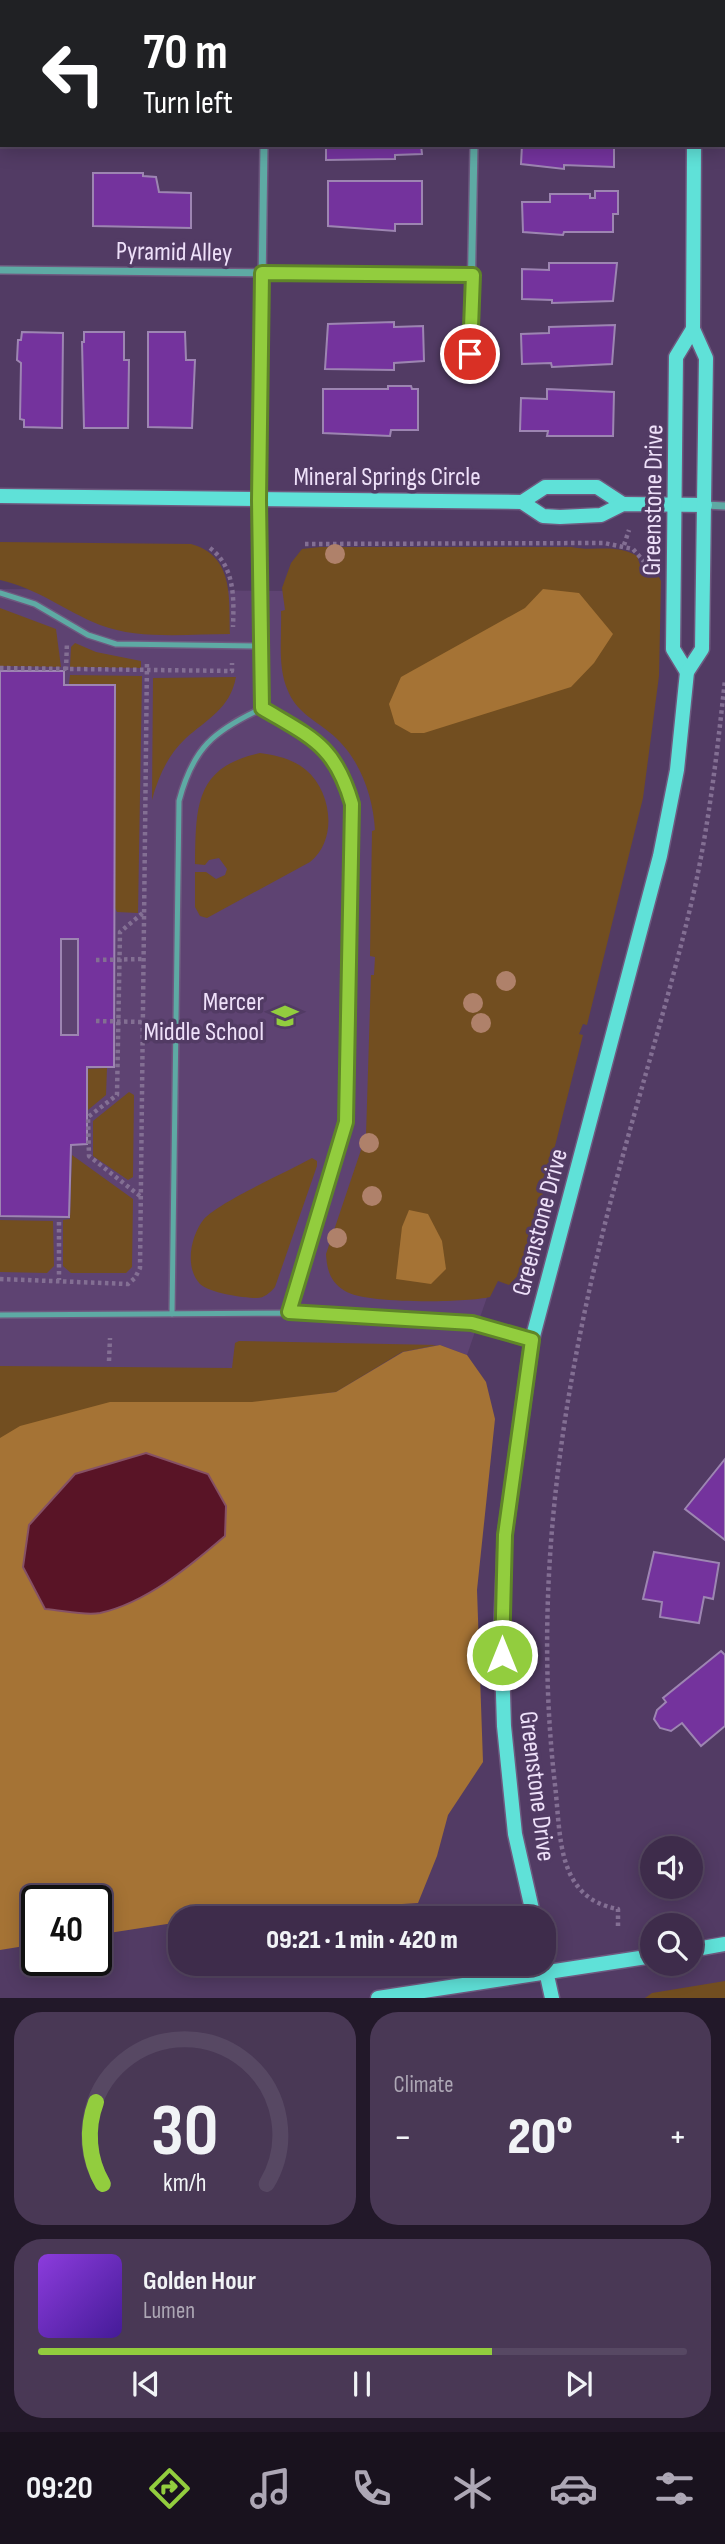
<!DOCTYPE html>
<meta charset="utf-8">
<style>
:root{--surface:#3e2c4b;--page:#493855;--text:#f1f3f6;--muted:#ada7b5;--line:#574863;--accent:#92cd3e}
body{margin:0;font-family:"Sofia Sans Condensed",sans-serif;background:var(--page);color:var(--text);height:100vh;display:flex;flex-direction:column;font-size:26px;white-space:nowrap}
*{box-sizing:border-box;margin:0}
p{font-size:23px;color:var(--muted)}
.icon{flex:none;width:38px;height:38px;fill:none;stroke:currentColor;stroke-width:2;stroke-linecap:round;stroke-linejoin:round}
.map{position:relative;height:1998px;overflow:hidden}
.drawer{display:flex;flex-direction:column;gap:14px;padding:14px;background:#221829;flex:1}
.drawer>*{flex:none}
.top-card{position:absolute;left:0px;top:0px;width:726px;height:147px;box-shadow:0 4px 18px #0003,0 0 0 2px var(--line);background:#202124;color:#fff;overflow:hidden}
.buttons{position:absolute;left:640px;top:1836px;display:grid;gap:14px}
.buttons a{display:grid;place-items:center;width:63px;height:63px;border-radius:50%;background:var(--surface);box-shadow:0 4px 18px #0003,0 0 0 2px var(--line);font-size:35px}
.speed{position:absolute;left:21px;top:1885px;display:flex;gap:14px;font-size:35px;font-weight:700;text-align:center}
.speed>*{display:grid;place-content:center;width:91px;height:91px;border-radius:50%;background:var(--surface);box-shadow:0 4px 18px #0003,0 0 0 2px var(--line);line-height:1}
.speed .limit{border:4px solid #111;border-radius:10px;background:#fff;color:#111}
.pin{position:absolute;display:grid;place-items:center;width:60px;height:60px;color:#fff;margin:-30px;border:4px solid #fff;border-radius:50%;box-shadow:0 2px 7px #0007}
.me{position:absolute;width:77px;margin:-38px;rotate:0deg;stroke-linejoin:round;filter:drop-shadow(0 0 5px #0008)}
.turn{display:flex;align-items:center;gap:24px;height:147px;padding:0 28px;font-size:32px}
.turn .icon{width:91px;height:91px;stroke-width:2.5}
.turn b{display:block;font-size:49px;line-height:60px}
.big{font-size:52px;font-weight:800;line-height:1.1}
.drawer .card{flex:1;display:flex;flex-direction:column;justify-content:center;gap:10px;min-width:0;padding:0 24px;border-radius:28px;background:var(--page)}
.drawer .dial{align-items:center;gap:0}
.dial svg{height:182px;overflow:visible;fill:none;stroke:var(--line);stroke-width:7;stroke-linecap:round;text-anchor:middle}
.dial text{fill:var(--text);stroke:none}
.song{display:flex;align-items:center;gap:21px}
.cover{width:84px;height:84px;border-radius:10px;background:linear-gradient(135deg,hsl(270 70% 55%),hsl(260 70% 35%))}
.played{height:7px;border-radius:4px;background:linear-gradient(90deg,var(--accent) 70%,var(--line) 70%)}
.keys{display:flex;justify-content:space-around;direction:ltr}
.heat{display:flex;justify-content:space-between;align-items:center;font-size:38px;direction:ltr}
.drawer .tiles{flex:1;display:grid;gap:14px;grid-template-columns:1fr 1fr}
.card:last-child{grid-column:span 2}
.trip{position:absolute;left:168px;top:1906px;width:388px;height:70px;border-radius:28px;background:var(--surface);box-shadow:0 4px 18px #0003,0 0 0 2px var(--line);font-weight:800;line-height:70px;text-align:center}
.tabs{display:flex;height:112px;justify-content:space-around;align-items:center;background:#19121e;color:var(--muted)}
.tabs .icon{width:49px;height:49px}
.tabs .active{color:var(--accent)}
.tabs b{font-size:32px;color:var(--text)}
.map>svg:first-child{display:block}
.built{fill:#5e4372}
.green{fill:#724e20}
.forest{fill:#a57335}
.water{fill:#591426;stroke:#865165;stroke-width:2}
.building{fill:#74339d;stroke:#9d85b2;stroke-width:2;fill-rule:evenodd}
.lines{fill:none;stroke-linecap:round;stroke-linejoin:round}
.lane-casing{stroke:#6e597f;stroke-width:8}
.street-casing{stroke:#6e597f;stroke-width:10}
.secondary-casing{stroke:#6e597f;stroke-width:17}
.path{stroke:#836f93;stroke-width:4.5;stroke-dasharray:3.5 3.5;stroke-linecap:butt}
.lane{stroke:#5eaaa4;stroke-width:5}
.street{stroke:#5eaaa4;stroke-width:7}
.secondary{stroke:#5fe1d8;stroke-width:14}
.tree{fill:#af816a}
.route-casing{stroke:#5f8528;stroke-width:18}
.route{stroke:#92cd3e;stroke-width:12}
.labels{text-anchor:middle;stroke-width:7;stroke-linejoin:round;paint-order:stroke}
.street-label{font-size:26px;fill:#eee0f9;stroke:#523b64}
.poi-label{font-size:26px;fill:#eee0f9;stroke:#523b64;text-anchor:end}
</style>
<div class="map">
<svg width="725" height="1998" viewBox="0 0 725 1998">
<rect width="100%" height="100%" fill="#523b64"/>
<polygon class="built" points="0,589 579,593 494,1277 467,1355 440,1345 403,1352 0,1402"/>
<g class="green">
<path d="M0,542L191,544C234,556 229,597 230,634C189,634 139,640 100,625C65,611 37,588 0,580Z"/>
<path d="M320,547H571C594,552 615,543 637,556L643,574L652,568L661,572L658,575L661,581L659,676L643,798L587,1025L583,1024L579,1034L583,1035L529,1249L522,1271L509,1285L498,1281L490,1297C464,1303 365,1304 345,1291C330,1282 327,1270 326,1254L366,1135L371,975H374L375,957L370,956L372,831L375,830C373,795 359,755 329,732C313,719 296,711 288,691C277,666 282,637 281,611L285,610L282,588L291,563L302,549Z"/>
<polygon points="0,608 56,629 61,667 0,666"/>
<polygon points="75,643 96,652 141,661 141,668 70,667 71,647"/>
<polygon points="70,675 142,676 138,913 117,912 114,906 116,685 69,684"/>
<path d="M236,677C230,709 207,719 185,739C168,755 158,777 152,800L153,678Z"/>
<path d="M260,753C276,755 293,759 306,770C332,792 338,840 310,862L207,918L200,916L195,907V872H206L216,879L225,875L227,869L219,858L209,860L205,865L195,864C196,808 194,767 260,753Z"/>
<polygon points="107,1068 106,1095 88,1110 88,1069"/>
<polygon points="129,1092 134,1095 133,1177 128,1180 93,1156 93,1121"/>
<polygon points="72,1155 133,1199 132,1267 126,1273 71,1273 63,1266 63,1220 70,1219"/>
<path d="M312,1158L317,1161V1166L275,1287C270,1293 264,1298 257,1298C244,1298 209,1293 200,1284C184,1267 191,1235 204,1219C221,1201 287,1172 312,1158Z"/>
<polygon points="0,1220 53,1221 54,1266 47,1273 0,1272"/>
<polygon points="239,1341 437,1345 402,1352 336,1392 0,1439 0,1366 232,1368 235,1343"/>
<polygon points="725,1981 725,1998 645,1998 652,1993"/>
</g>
<g class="forest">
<polygon points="543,589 579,593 613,634 594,663 571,687 424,733 411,733 395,724 389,704 401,677 525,608"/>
<polygon points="409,1210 428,1214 442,1241 446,1269 431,1284 396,1279 402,1227"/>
<polygon points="440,1345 467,1355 486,1382 495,1419 477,1590 483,1762 448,1815 437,1856 418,1903 180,1918 180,1922 96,1935 96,1900 37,1900 37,1944 0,1950 0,1438 20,1426 110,1402 252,1402 336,1392 403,1352"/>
</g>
<path class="water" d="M146,1453L208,1474L226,1506L225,1536C190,1566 146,1603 100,1613C84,1616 62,1610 45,1609L23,1567L29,1525L75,1474Z"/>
<g class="building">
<polygon points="329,0 424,0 425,2 329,2"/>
<rect x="524" y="0" width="95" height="2"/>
<polygon points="326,145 421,145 422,154 395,155 395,159 326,160"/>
<polygon points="522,145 614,145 614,167 564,165 564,169 521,164"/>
<polygon points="93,173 143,173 143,176 156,177 159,192 191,193 191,228 93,226"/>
<polygon points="328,181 422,181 422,224 395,224 395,231 328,226"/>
<polygon points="595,191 618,191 618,214 613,214 613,232 564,232 563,235 523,232 522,202 550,202 550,194 590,194 590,198 595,198"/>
<polygon points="549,263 617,263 613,301 552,303 552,300 522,299 522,269 549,270"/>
<polygon points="394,322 394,327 423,326 424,361 394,363 394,370 325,369 328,324"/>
<polygon points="615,325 612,364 552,367 551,363 522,364 521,334 549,333 549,327"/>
<polygon points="22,332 63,333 62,428 24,427 24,420 20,419 21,363 17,360 18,340 21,340"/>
<polygon points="84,332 124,332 124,360 129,360 128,428 84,428 82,342 84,342"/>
<polygon points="148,332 185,332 186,360 195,360 192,428 148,427"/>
<polygon points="388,386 411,386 412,389 418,389 418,430 391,430 390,436 323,433 323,389 388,389"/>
<polygon points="547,389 614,392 613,436 547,436 548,431 520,431 521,398 547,399"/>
<path d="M0,671H64V685H115L114,1067H87V1144L71,1145L69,1217L0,1216ZM61,939H78V1035H61Z"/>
<polygon points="725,1459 725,1540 685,1509"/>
<polygon points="654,1552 719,1563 713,1599 704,1597 699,1623 660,1617 662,1602 643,1599"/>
<polygon points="721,1651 725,1655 725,1726 701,1746 682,1723 671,1731 660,1728 654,1719 657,1710 666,1702 663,1698"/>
</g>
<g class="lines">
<g class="lane-casing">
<g id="lane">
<path d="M259,500L263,708C312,738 335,745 352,804L347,1122L289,1313"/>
<polyline points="0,593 35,604 88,635 116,644 261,646"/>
<path d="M172,1314L179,801C193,748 213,731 263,708"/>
<polyline points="0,1315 304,1313 472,1323 530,1339"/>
</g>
</g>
<g class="street-casing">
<g id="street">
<polyline points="265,2 265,0"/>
<polyline points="475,2 475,0"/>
<polyline points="0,270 473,275"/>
<polyline points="470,354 474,145"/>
<polyline points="259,499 264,145"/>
<polyline points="705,505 725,506"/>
</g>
</g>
<g class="secondary-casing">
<g id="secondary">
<polyline points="695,2 695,0"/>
<polyline points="0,496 522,502 545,487 597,487 623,504"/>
<polyline points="522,502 543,516 560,517 601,515 623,504 705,505"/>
<polyline points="687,672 673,649 676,357 693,329"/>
<polyline points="534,1918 515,1834 504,1726 501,1631 505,1535 532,1340 660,856 677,770 687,672 702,649 706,358 693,329 694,145"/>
<polyline points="691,1950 725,1944"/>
<polyline points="544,1962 552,1998"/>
<polyline points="378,1998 653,1956"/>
</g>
</g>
<g class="path">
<polyline points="305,544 604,543 633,549 647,565 652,563"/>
<polyline points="624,545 629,530"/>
<path d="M210,548C235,567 234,598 233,627"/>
<polyline points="0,668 232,671 232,663"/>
<polyline points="66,670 67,642"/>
<polyline points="96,960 144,959"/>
<polyline points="96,1021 143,1022"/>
<polyline points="140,1196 89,1156 88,1117 117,1095 120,932 144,912"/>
<polyline points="59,1222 59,1280"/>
<polyline points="0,1279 128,1284 135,1278 140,1268 147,661"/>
<polyline points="109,1361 110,1338"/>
<path d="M618,1926V1909C556,1898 561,1836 555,1785C534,1602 557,1422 600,1244C628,1127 666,1013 693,896C709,825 717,753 725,680"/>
</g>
<use href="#lane" class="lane"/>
<use href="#street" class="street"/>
<use href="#secondary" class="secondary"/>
</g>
<g class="tree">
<circle cx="335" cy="554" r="10"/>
<circle cx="506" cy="981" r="10"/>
<circle cx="473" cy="1003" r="10"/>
<circle cx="481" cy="1023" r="10"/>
<circle cx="369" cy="1143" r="10"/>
<circle cx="372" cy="1196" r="10"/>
<circle cx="337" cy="1238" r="10"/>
</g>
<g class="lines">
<g class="route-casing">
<path id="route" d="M470,354L473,275L262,273L259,500L262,708C312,738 335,745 352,804L346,1122L289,1312L472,1323L532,1340L505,1535L502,1655"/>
</g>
<use href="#route" class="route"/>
</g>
<defs>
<g id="school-bare" transform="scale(2.1)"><path d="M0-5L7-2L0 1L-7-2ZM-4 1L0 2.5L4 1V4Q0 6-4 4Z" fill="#92cd3e" stroke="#523b64" stroke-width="2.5" paint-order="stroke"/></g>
</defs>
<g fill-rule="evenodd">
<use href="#school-bare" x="285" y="1016"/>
</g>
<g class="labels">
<g class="street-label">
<text transform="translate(174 251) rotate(1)" y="9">Pyramid Alley</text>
<text x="387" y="485">Mineral Springs Circle</text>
<text transform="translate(652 500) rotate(-89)" y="9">Greenstone Drive</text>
<text transform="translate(539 1222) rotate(-75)" y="9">Greenstone Drive</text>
<text transform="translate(538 1786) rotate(83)" y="9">Greenstone Drive</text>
</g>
<g class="poi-label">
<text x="264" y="1010">Mercer<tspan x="264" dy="30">Middle School</tspan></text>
</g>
</g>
</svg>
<div class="buttons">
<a><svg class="icon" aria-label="sound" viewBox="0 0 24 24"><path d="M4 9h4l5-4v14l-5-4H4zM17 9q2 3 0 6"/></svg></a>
<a><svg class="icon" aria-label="search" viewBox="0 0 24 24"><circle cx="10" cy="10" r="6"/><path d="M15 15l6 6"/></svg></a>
</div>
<div class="speed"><div class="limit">40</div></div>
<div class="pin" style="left:470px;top:354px;background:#d93025"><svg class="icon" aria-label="arrive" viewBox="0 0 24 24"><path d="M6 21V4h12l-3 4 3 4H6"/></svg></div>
<svg class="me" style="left:502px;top:1655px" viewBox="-20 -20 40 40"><circle r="17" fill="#92cd3e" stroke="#fff" stroke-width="3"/><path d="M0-11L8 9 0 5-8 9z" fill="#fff"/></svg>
<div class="trip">09:21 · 1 min · 420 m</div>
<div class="top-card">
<div class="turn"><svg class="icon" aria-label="left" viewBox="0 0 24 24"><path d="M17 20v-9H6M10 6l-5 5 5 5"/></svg><div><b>70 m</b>Turn left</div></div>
</div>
</div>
<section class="drawer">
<div class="tiles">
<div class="card dial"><svg viewBox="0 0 100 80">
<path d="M14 69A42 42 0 1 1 86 69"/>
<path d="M14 69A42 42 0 0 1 11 33" stroke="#92cd3e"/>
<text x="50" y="56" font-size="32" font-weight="700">30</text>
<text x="50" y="72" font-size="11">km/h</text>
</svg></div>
<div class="card"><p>Climate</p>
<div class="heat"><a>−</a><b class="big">20°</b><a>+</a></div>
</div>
<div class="card">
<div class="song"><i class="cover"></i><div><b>Golden Hour</b><p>Lumen</p></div></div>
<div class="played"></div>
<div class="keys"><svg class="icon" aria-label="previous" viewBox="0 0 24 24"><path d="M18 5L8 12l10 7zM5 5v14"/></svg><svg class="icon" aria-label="pause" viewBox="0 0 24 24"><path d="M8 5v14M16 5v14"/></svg><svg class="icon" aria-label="next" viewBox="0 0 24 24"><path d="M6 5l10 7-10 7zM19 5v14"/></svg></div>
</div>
</div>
</section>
<nav class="tabs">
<b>09:20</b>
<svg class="icon active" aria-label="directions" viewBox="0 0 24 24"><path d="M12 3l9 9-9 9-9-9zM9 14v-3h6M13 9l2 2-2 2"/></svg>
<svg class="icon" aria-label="music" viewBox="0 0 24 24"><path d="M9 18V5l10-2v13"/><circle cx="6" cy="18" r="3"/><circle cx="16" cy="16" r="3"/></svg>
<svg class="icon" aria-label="phone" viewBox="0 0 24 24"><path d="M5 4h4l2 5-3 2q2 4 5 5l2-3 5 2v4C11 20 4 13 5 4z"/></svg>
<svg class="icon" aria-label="climate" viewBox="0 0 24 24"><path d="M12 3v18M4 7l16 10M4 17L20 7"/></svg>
<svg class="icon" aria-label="car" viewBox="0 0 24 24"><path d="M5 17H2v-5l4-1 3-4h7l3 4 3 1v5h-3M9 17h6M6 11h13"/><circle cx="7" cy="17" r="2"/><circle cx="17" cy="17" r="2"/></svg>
<svg class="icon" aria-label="filters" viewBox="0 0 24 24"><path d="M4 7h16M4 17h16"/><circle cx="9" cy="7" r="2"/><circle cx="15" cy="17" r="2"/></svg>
</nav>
